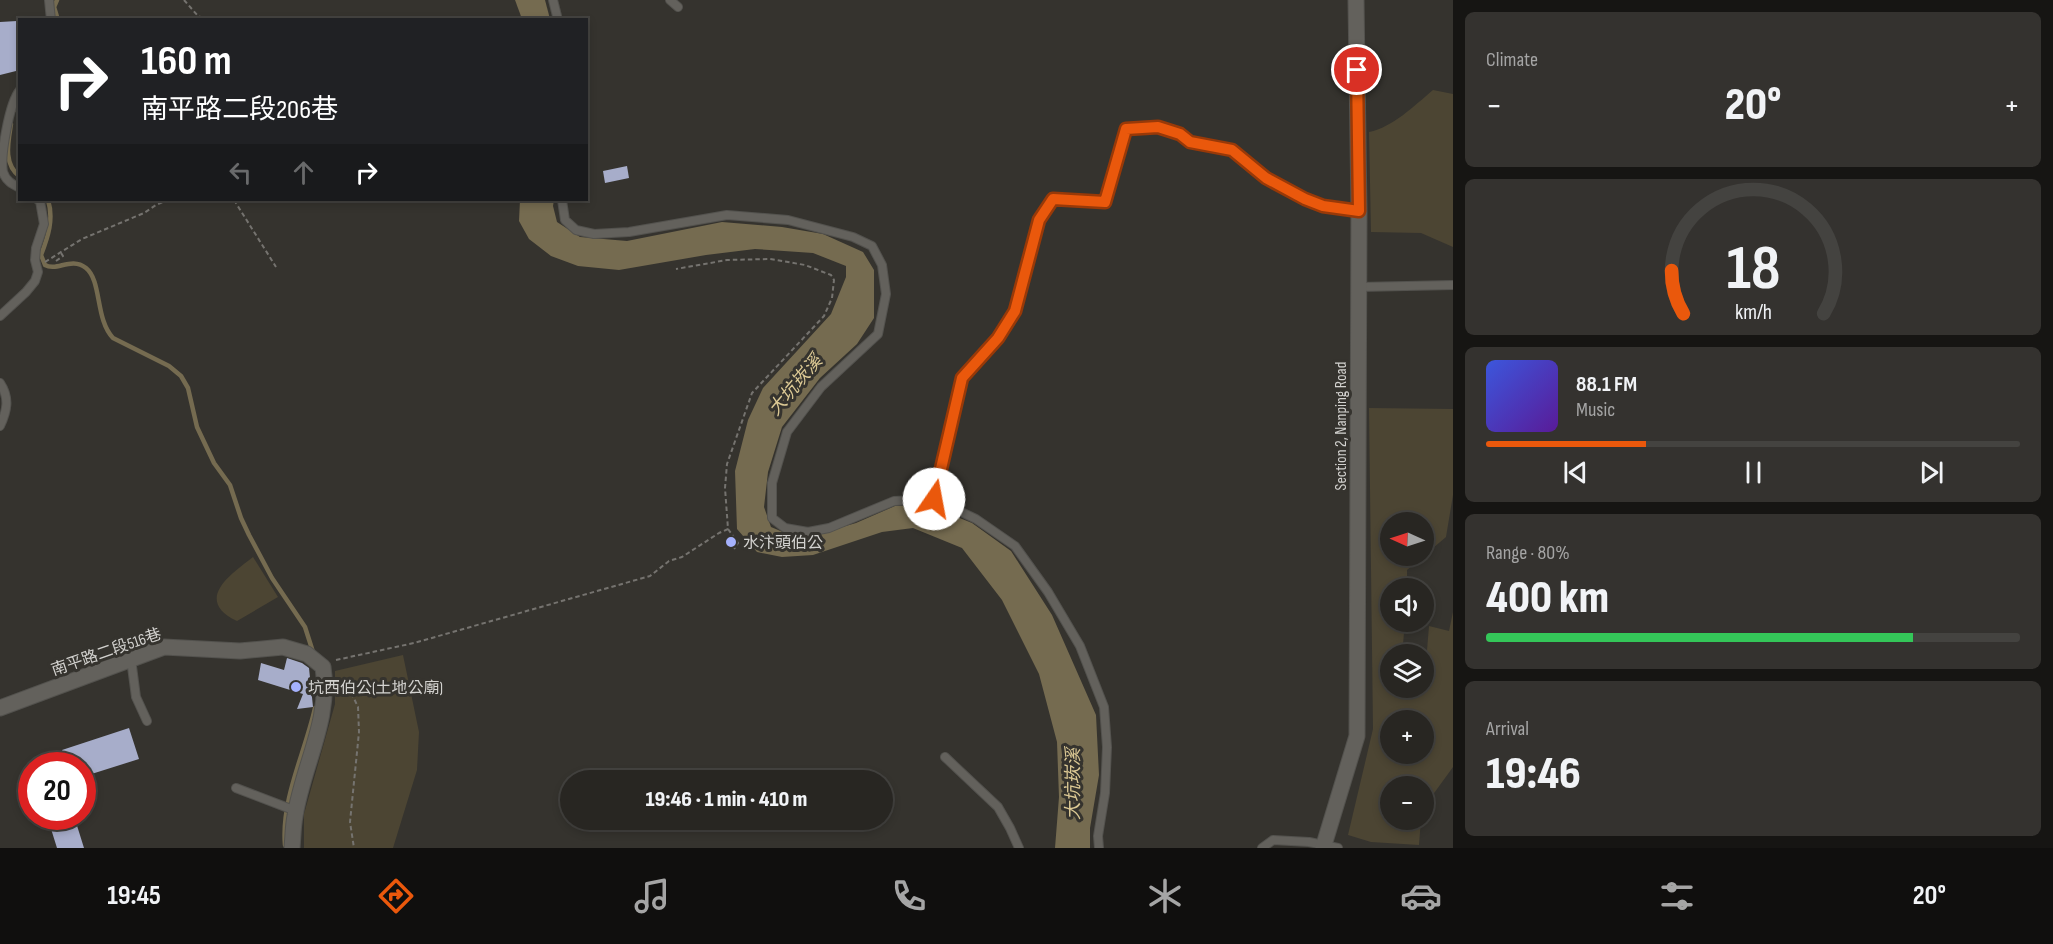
<!DOCTYPE html>
<meta charset="utf-8">
<style>
:root{--surface:#282622;--page:#34322f;--text:#f1f3f6;--muted:#a5a5a5;--line:#444340;--accent:#ea580c}
body{margin:0;font-family:"Sofia Sans Condensed","Noto Sans TC",sans-serif;background:var(--page);color:var(--text);height:100vh;display:flex;flex-direction:column;font-size:22px;white-space:nowrap}
*{box-sizing:border-box;margin:0}
p{font-size:20px;color:var(--muted)}
.icon{flex:none;width:33px;height:33px;fill:none;stroke:currentColor;stroke-width:2;stroke-linecap:round;stroke-linejoin:round}
.map{position:relative;flex:1;overflow:hidden}
.sheet{display:flex;flex-direction:column;gap:12px;padding:12px;background:#161513;width:600px}
.sheet>*{flex:none}
.guide{position:absolute;left:18px;top:18px;width:570px;height:183px;border-radius:0px;box-shadow:0 3px 9px #0003,0 0 0 2px var(--line);background:#202124;color:#fff;overflow:hidden}
.needle{width:39px;rotate:273deg}
.controls{position:absolute;left:1380px;top:512px;display:grid;gap:12px}
.controls a{display:grid;place-items:center;width:54px;height:54px;border-radius:50%;background:var(--surface);box-shadow:0 3px 9px #0003,0 0 0 2px var(--line);font-size:30px}
.speed{position:absolute;left:18px;top:752px;display:flex;gap:12px;font-size:30px;font-weight:700;text-align:center}
.speed>*{display:grid;place-content:center;width:78px;height:78px;border-radius:50%;background:var(--surface);box-shadow:0 3px 9px #0003,0 0 0 2px var(--line);line-height:1}
.speed .limit{border:9px solid #d22;background:#fff;color:#111}
.pin{position:absolute;display:grid;place-items:center;width:51px;height:51px;color:#fff;margin:-26px;border:3px solid #fff;border-radius:50%;box-shadow:0 2px 6px #0007}
.me{position:absolute;width:66px;margin:-33px;rotate:12deg;stroke-linejoin:round;filter:drop-shadow(0 0 4px #0008)}
.turn{display:flex;align-items:center;gap:21px;height:126px;padding:0 24px;font-size:27px}
.turn .icon{width:78px;height:78px;stroke-width:2.5}
.turn b{display:block;font-size:42px;line-height:51px}
.lanes{display:flex;align-items:center;height:57px;padding:0 24px;background:#0003;justify-content:center;gap:30px;direction:ltr}
.lanes .off{opacity:.35}
.big{font-size:45px;font-weight:800;line-height:1.1}
.sheet .tile{flex:1;display:flex;flex-direction:column;justify-content:center;gap:9px;min-width:0;padding:0 21px;border-radius:9px;background:var(--page)}
.sheet .dial{align-items:center;gap:0}
.dial svg{height:156px;overflow:visible;fill:none;stroke:var(--line);stroke-width:7;stroke-linecap:round;text-anchor:middle}
.dial text{fill:var(--text);stroke:none}
.song{display:flex;align-items:center;gap:18px}
.cover{width:72px;height:72px;border-radius:9px;background:linear-gradient(135deg,hsl(230 70% 55%),hsl(270 70% 35%))}
.played{height:6px;border-radius:3px;background:linear-gradient(90deg,var(--accent) 30%,var(--line) 30%)}
.keys{display:flex;justify-content:space-around;direction:ltr}
.heat{display:flex;justify-content:space-between;align-items:center;font-size:33px;direction:ltr}
.charge{height:9px;border-radius:4px;background:linear-gradient(90deg,#34c759 80%,var(--line) 0)}
.trip{position:absolute;left:560px;top:770px;width:333px;height:60px;border-radius:30px;background:var(--surface);box-shadow:0 3px 9px #0003,0 0 0 2px var(--line);font-weight:800;line-height:60px;text-align:center}
.menu{display:flex;height:96px;justify-content:space-around;align-items:center;background:#100f0e;color:var(--muted)}
.menu .icon{width:42px;height:42px}
.menu .on{color:var(--accent)}
.menu b{font-size:27px;color:var(--text)}
main{display:flex;flex:1;min-height:0}
.map>svg:first-child{display:block}
.green{fill:#4c4533;fill-rule:evenodd}
.water{fill:#756b50}
.lines{fill:none;stroke-linecap:round;stroke-linejoin:round}
.stream{stroke:#756b50;stroke-width:4.5}
.building{fill:#a7adca}
.lane-casing{stroke:#53524e;stroke-width:10}
.street-casing{stroke:#53524e;stroke-width:17}
.secondary-casing{stroke:#53524e;stroke-width:17}
.path{stroke:#75736f;stroke-width:2;stroke-dasharray:4.5 3;stroke-linecap:butt}
.lane{stroke:#63615c;stroke-width:8}
.street{stroke:#63615c;stroke-width:15}
.secondary{stroke:#63615c;stroke-width:15}
.route-casing{stroke:#983908;stroke-width:15}
.route{stroke:#ea580c;stroke-width:10}
.poi-dot{fill:#a5b1fc;stroke:#35332e;stroke-width:2}
.labels{text-anchor:middle;stroke-width:6;stroke-linejoin:round;paint-order:stroke}
.street-label{font-size:16px;fill:#d3d2cf;stroke:#35332e}
.poi-label{font-size:16px;fill:#d3d2cf;stroke:#35332e;text-anchor:start}
.water-label{font-size:18px;font-style:italic;fill:#ddca95;stroke:#35332e}
</style>
<main>
<div class="map">
<svg width="1453" height="848" viewBox="0 0 1453 848">
<rect width="100%" height="100%" fill="#35332e"/>
<g class="green">
<path d="M1433,90L1453,94V247L1421,233L1371,232L1369,132C1393,127 1414,106 1433,90Z"/>
<path d="M1369,408L1453,409V495L1446,537L1407,570V588H1390V621H1405L1403,644L1408,654H1390V687H1424L1429,626L1449,631L1453,612V767L1424,807V786H1390V819H1421L1419,845L1371,842L1348,835L1373,729ZM1390,522H1424V555H1390ZM1390,720H1424V753H1390Z"/>
<path d="M253,557L278,597L237,621C193,600 231,574 253,557Z"/>
<polygon points="403,655 419,732 417,770 393,848 304,848 304,814 335,704 335,671"/>
</g>
<g class="water">
<polygon points="515,0 545,0 550,19 522,19"/>
<polygon points="520,200 554,200 553,206 557,222 580,237 627,241 722,222 782,227 823,234 863,252 874,270 874,318 857,344 820,378 782,427 768,472 764,507 771,527 790,535 818,534 856,523 895,506 925,504 972,523 1011,551 1052,615 1096,715 1099,775 1090,828 1090,848 1055,848 1059,797 1057,742 1039,674 1002,600 962,548 913,528 882,532 813,555 782,557 757,552 737,529 735,471 748,420 763,388 831,314 846,277 846,266 813,253 755,249 706,255 619,270 578,266 551,256 529,239 519,221"/>
</g>
<g class="lines">
<g class="stream">
<polyline points="57,0 54,7 58,20"/>
<polyline points="14,110 20,102"/>
<path d="M11,124C8,143 3,164 20,177"/>
<path d="M48,200C54,219 48,237 41,255L45,265C57,272 71,256 86,268C102,281 95,319 113,338L169,366L181,376L188,388L197,427L214,463L230,485L241,518L249,535L272,578L305,627L313,652"/>
<path d="M285,845C281,799 305,753 315,708"/>
</g>
</g>
<g class="building">
<polygon points="17,21 20,33 20,70 0,75 0,22"/>
<polygon points="627,166 629,178 605,183 603,171"/>
<polygon points="287,658 302,663 309,668 313,707 297,709 303,694 258,680 261,663 284,670"/>
<polygon points="129,728 139,759 82,777 82,765 67,765 62,750"/>
<polygon points="47,816 74,816 84,848 57,848"/>
</g>
<g class="lines">
<g class="lane-casing">
<g id="lane">
<polyline points="49,0 51,20"/>
<polyline points="553,0 558,20"/>
<polyline points="670,0 678,7"/>
<path d="M20,90C9,103 0,157 3,172C6,181 12,184 20,188"/>
<polyline points="562,200 565,220 576,230 594,234 629,232 727,215 788,220 853,237 872,246 882,265 886,294 878,334 821,387 787,432 772,483 772,518 785,528 808,532 829,528 894,501 934,499 976,519 1015,546 1048,592 1080,646 1104,707 1107,747 1105,793 1098,836 1099,848"/>
<polyline points="1359,287 1453,285"/>
<polyline points="0,316 26,292 35,281 38,272 35,260 36,248 44,224 40,201 38,200"/>
<path d="M0,383C10,398 7,411 0,426"/>
<polyline points="934,499 961,378 998,338 1015,311 1039,220 1053,199 1105,202 1126,129 1158,127 1180,134 1190,142 1231,150 1266,178 1305,199 1323,206 1359,211"/>
<polyline points="131,659 136,697 147,721"/>
<polyline points="945,757 998,807 1010,828 1019,848"/>
<polyline points="236,788 296,811"/>
<polyline points="1262,848 1273,840 1309,842 1338,848"/>
</g>
</g>
<g class="street-casing">
<path id="street" d="M0,708L164,647L240,651L283,647L307,654L323,667C331,720 303,765 295,816C293,826 293,837 292,848"/>
</g>
<g class="secondary-casing">
<polyline id="secondary" points="1323,848 1357,736 1359,211 1356,0"/>
</g>
<g class="path">
<polyline points="184,0 198,16 208,20"/>
<polyline points="234,200 276,267"/>
<polyline points="56,261 63,256 61,253"/>
<polyline points="45,262 82,239 144,213 156,205 163,202 195,202 201,200"/>
<polyline points="728,529 738,543 734,549"/>
<polyline points="336,660 414,643 650,576 669,561 682,557 719,533 728,529 725,488 727,464 752,393 824,316 832,298 834,280 831,275 805,265 770,259 727,260 676,269"/>
<polyline points="340,685 349,688 358,707 359,732 350,822 354,848"/>
</g>
<use href="#lane" class="lane"/>
<use href="#street" class="street"/>
<use href="#secondary" class="secondary"/>
</g>
<g class="lines">
<g class="route-casing">
<polyline id="route" points="934,499 962,378 998,338 1015,311 1039,220 1053,199 1105,202 1126,129 1158,127 1180,134 1190,142 1232,150 1266,178 1305,199 1323,206 1359,211 1357,70"/>
</g>
<use href="#route" class="route"/>
</g>
<g class="poi-dot">
<circle cx="731" cy="542" r="6"/>
<circle cx="296" cy="687" r="6"/>
</g>
<g class="labels">
<g class="street-label">
<text transform="translate(1340 426) rotate(-90)" y="6">Section 2, Nanping Road</text>
<text transform="translate(106 651) rotate(-19)" y="6">南平路二段516巷</text>
</g>
<g class="poi-label">
<text x="743" y="548">水汴頭伯公</text>
<text x="308" y="693">坑西伯公(土地公廟)</text>
</g>
<g class="water-label">
<text transform="translate(795 385) rotate(-50)" y="6">大坑崁溪</text>
<text transform="translate(1073 784) rotate(-90)" y="6">大坑崁溪</text>
</g>
</g>
</svg>
<div class="controls">
<a><svg class="needle" viewBox="-14 -14 28 28"><path d="M0-13l5 13h-10z" fill="#e53935"/><path d="M0 13l5-13h-10z" fill="#a5a5a5"/></svg></a>
<a><svg class="icon" aria-label="sound" viewBox="0 0 24 24"><path d="M4 9h4l5-4v14l-5-4H4zM17 9q2 3 0 6"/></svg></a>
<a><svg class="icon" aria-label="layers" viewBox="0 0 24 24"><path d="M12 4l9 5-9 5-9-5zM3 14l9 5 9-5"/></svg></a>
<a>+</a>
<a>−</a>
</div>
<div class="speed"><div class="limit">20</div></div>
<div class="pin" style="left:1357px;top:70px;background:#d93025"><svg class="icon" aria-label="arrive" viewBox="0 0 24 24"><path d="M6 21V4h12l-3 4 3 4H6"/></svg></div>
<svg class="me" style="left:934px;top:499px" viewBox="-20 -20 40 40"><circle r="19" fill="#fff"/><path d="M0-13L10 11 0 6-10 11z" fill="#ea580c"/></svg>
<div class="trip">19:46 · 1 min · 410 m</div>
<div class="guide">
<div class="turn"><svg class="icon" aria-label="right" viewBox="0 0 24 24"><path d="M7 20v-9h11M14 6l5 5-5 5"/></svg><div><b>160 m</b>南平路二段206巷</div></div>
<div class="lanes"><svg class="icon off" aria-label="left" viewBox="0 0 24 24"><path d="M17 20v-9H6M10 6l-5 5 5 5"/></svg><svg class="icon off" aria-label="ahead" viewBox="0 0 24 24"><path d="M12 20V5M6 11l6-6 6 6"/></svg><svg class="icon" aria-label="right" viewBox="0 0 24 24"><path d="M7 20v-9h11M14 6l5 5-5 5"/></svg></div>
</div>
</div>
<section class="sheet">
<div class="tile"><p>Climate</p>
<div class="heat"><a>−</a><b class="big">20°</b><a>+</a></div>
</div>
<div class="tile dial"><svg viewBox="0 0 100 80">
<path d="M14 69A42 42 0 1 1 86 69"/>
<path d="M14 69A42 42 0 0 1 8 47" stroke="#ea580c"/>
<text x="50" y="56" font-size="32" font-weight="700">18</text>
<text x="50" y="72" font-size="11">km/h</text>
</svg></div>
<div class="tile">
<div class="song"><i class="cover"></i><div><b>88.1 FM</b><p>Music</p></div></div>
<div class="played"></div>
<div class="keys"><svg class="icon" aria-label="previous" viewBox="0 0 24 24"><path d="M18 5L8 12l10 7zM5 5v14"/></svg><svg class="icon" aria-label="pause" viewBox="0 0 24 24"><path d="M8 5v14M16 5v14"/></svg><svg class="icon" aria-label="next" viewBox="0 0 24 24"><path d="M6 5l10 7-10 7zM19 5v14"/></svg></div>
</div>
<div class="tile"><p>Range · 80%</p><b class="big">400 km</b><div class="charge"></div></div>
<div class="tile"><p>Arrival</p><b class="big">19:46</b></div>
</section>
</main>
<nav class="menu">
<b>19:45</b>
<svg class="icon on" aria-label="directions" viewBox="0 0 24 24"><path d="M12 3l9 9-9 9-9-9zM9 14v-3h6M13 9l2 2-2 2"/></svg>
<svg class="icon" aria-label="music" viewBox="0 0 24 24"><path d="M9 18V5l10-2v13"/><circle cx="6" cy="18" r="3"/><circle cx="16" cy="16" r="3"/></svg>
<svg class="icon" aria-label="phone" viewBox="0 0 24 24"><path d="M5 4h4l2 5-3 2q2 4 5 5l2-3 5 2v4C11 20 4 13 5 4z"/></svg>
<svg class="icon" aria-label="climate" viewBox="0 0 24 24"><path d="M12 3v18M4 7l16 10M4 17L20 7"/></svg>
<svg class="icon" aria-label="car" viewBox="0 0 24 24"><path d="M5 17H2v-5l4-1 3-4h7l3 4 3 1v5h-3M9 17h6M6 11h13"/><circle cx="7" cy="17" r="2"/><circle cx="17" cy="17" r="2"/></svg>
<svg class="icon" aria-label="filters" viewBox="0 0 24 24"><path d="M4 7h16M4 17h16"/><circle cx="9" cy="7" r="2"/><circle cx="15" cy="17" r="2"/></svg>
<b>20°</b>
</nav>
